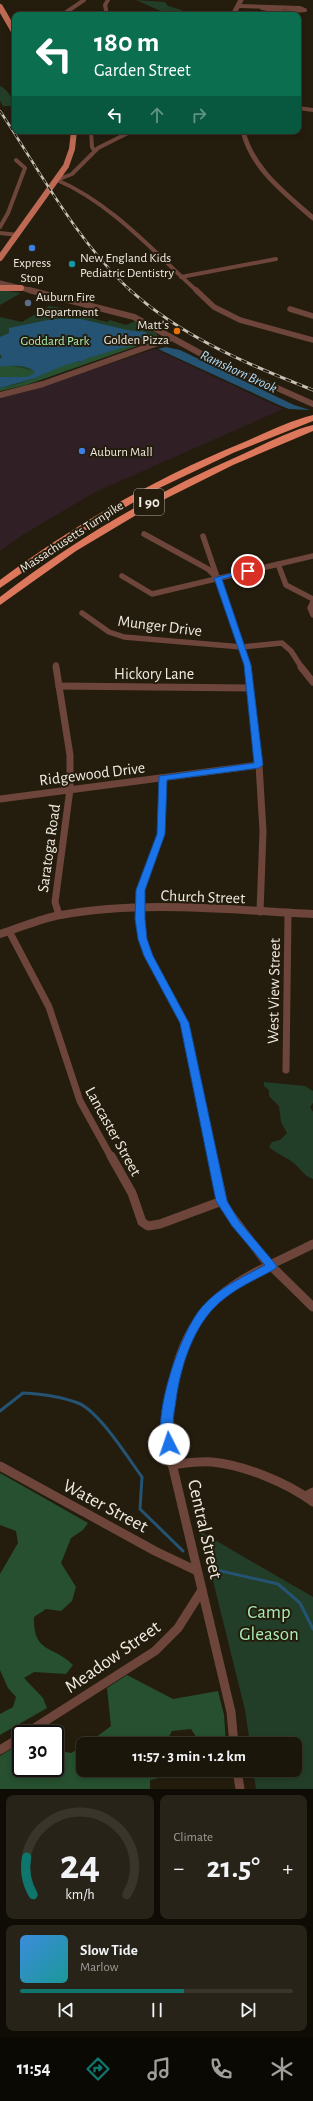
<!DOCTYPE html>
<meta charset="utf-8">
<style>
:root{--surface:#1b160a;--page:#282318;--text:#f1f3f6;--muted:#a09f9c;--line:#39352b;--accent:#0f766e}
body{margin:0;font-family:"Alegreya Sans",sans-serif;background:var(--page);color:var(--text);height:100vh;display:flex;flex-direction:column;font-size:15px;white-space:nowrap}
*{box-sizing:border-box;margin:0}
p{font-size:13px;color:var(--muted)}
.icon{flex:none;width:22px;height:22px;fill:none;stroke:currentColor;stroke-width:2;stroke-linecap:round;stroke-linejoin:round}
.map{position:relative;height:1789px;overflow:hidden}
.drawer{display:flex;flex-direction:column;gap:6px;padding:6px;background:#0f0c06;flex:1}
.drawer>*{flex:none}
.hud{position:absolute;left:12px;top:12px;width:289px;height:122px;border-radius:8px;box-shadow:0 2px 6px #0003,0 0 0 1px var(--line);background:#0b6e4f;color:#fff;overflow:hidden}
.speed{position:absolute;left:12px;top:1725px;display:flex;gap:8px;font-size:20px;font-weight:700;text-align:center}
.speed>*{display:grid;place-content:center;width:52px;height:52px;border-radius:50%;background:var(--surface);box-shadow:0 2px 6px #0003,0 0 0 1px var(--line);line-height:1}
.speed .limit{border:2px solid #111;border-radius:6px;background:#fff;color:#111}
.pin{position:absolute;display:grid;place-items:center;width:34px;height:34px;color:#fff;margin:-17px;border:2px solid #fff;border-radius:50%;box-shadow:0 1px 4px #0007}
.me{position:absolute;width:44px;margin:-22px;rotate:356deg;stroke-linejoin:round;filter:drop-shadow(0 0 3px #0008)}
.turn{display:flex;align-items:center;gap:14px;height:84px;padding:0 16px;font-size:18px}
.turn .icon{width:52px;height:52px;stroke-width:2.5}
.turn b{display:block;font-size:28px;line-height:34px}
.lanes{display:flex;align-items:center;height:38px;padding:0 16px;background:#0003;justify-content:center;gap:20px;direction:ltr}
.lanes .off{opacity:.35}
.big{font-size:30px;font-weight:700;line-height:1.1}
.drawer .card{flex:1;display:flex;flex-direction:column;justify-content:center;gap:6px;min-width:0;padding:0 14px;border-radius:8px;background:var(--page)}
.drawer .dial{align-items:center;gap:0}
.dial svg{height:104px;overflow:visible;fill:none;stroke:var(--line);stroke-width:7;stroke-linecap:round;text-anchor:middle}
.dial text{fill:var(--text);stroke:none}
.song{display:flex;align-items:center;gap:12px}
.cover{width:48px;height:48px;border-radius:6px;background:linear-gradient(135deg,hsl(210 70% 55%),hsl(180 70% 35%))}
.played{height:4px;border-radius:2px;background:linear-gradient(90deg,var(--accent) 60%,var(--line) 60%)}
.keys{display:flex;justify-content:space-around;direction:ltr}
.heat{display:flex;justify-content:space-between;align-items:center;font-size:22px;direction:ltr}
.drawer .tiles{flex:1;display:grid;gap:6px;grid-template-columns:1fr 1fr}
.card:last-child{grid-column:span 2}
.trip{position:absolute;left:76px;top:1737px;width:226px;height:40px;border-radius:8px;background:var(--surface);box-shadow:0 2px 6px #0003,0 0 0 1px var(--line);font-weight:700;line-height:40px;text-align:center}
.menu{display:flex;height:64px;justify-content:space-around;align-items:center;background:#0b0904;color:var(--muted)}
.menu .icon{width:28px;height:28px}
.menu .current{color:var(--accent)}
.menu b{font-size:18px;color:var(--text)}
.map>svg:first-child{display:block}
.commercial{fill:#311f26}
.green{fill:#233e28}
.forest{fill:#26502f}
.water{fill:#245373}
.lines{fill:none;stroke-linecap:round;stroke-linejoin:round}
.stream{stroke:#245373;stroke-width:3}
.minor-far3{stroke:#6e453a;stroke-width:4}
.minor-far2{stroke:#6e453a;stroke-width:5.5}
.minor-far1{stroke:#6e453a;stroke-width:7}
.minor{stroke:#6e453a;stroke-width:9}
.tertiary-far2{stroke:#6e453a;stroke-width:5}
.tertiary-far1{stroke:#6e453a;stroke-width:6}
.tertiary{stroke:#6e453a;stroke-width:8}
.primary{stroke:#be6954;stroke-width:6}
.motorway{fill:#dd785d;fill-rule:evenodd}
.rail-far1-casing{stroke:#c7c1b6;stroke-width:2.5}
.rail-casing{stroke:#c7c1b6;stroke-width:3}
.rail-far1{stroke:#241d0e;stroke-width:1.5;stroke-dasharray:4.5;stroke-linecap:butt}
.rail{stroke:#241d0e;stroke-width:2;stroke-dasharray:6;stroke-linecap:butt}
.route{fill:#1a73e8;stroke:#114b97}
.shop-dot{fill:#3f7fe0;stroke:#241d0e;stroke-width:1.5}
.culture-dot{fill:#0f9aa8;stroke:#241d0e;stroke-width:1.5}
.service-dot{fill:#5c6f8a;stroke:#241d0e;stroke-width:1.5}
.food-dot{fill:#e8710a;stroke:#241d0e;stroke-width:1.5}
.labels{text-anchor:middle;stroke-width:4;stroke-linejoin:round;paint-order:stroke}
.far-poi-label{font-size:13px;fill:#efeae0;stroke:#241d0e;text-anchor:start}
.far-park-label{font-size:13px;fill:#a8ebb3;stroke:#241d0e}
.far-street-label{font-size:13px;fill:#efeae0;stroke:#241d0e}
.far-water-label{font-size:14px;font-style:italic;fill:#b3ddfc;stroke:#241d0e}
.shield{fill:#241d0e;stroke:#b2aca1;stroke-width:1}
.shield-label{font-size:15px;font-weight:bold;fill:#efeae0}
.street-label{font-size:16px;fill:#efeae0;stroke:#241d0e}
.near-street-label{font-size:19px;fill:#efeae0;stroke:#241d0e}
.near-park-label{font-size:19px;fill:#a8ebb3;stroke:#241d0e}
</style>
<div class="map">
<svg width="313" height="1789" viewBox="0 0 313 1789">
<rect width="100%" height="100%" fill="#241d0e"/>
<polygon class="commercial" points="155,349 283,409 95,492 24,534 0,551 0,398 28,391"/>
<g class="green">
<polygon points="136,0 165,2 168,6 181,10 190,15 160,15 163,12"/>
<path d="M0,86C7,89 14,99 13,106H3L0,101Z"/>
<polygon points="0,290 21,293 0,305"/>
<polygon points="49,306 86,312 83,316 107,322 110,320 126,325 135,321 156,333 159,338 34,382 0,391 0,317 22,322"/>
<path d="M264,1082L305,1086L313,1091V1103L310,1107L313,1112V1179C306,1177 303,1172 298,1167C290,1158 278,1155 269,1147L272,1142L280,1140L287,1133L281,1122L279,1106L269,1096V1090L264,1086Z"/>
<polygon points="201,1532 313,1597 313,1789 256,1789 253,1770 295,1770 295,1744 250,1744 245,1710"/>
</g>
<g class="forest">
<path d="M147,340H154L26,385L0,391V388C12,386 25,382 37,377C52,371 68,360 85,362L84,360L88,358Z"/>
<polygon points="9,365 34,371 35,373 27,377 0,377 0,367"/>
<path d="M0,1473L88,1523L83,1530L71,1538L61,1563L76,1587L72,1601L61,1611L46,1609L34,1617C33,1654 53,1645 73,1665L66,1674L34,1672L24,1678L43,1698L47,1708L0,1735V1714L13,1707L16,1697L8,1688L0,1670V1574L18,1543L16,1531L0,1525Z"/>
<polygon points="127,1675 173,1699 218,1691 224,1715 226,1744 201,1744 191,1729 172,1731 165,1744 87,1744 111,1726 107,1688"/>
<polygon points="21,1743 21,1768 55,1768 55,1750 71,1753 83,1746 83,1770 169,1770 168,1776 150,1780 150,1789 0,1789 0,1756"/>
</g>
<g class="water">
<path d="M53,319H81L127,330L145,332L152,339L88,358L84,360L85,362L79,361L60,367L35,378L0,388V377H27L35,373C30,364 9,365 0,367V359L2,357L0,354V337L9,333V328Z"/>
<polygon points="166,347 180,350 294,405 310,410 289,409 279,405 158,349"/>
</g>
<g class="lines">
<g class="stream">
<path d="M0,1411L23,1393C41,1394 60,1396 78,1403C99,1411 128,1458 142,1477L140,1509L183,1551"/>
<polyline points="208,1568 278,1584 300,1603 313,1629"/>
</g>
<g class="minor-far3">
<polyline points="238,6 300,8 305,10 284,12 262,8"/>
<polyline points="62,15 84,0"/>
<polyline points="107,15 105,5 108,0"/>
<polyline points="298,108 313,110"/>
<polyline points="91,131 92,147 94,150"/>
<path d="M57,180C111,203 154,252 197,291"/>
<polyline points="57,180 72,174 98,148 132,131"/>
<polyline points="0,227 8,213 25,168 16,160"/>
<polyline points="0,233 18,235"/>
<polyline points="181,277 276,259"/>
</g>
<g class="minor-far2">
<polyline points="196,290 214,307 240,320 313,340"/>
<polyline points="290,309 313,316"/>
<polyline points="144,534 208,569 216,577"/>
<polyline points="203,536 248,668"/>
<polyline points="278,564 286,585 313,599"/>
<polyline points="122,576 152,594 313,556"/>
<polyline points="313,602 310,608 313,615"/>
<polyline points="82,613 109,632 124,637 242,647 282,643 291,651 302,668"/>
<polyline points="56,665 56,668"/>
</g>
<g class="minor-far1">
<polyline points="56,667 70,755 70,789 55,902 59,915"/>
<polyline points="248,667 259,765 263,831 260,912"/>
<polyline points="301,667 313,682"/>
<polyline points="59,686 250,688"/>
<polyline points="162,778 161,834 141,890 140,919 143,939 149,956 185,1023 213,1157"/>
<polyline points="0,799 259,765"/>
<polyline points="9,931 49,1007 80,1101 111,1157"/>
<polyline points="286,1070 288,913"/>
</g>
<g class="minor">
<polyline points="111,1156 132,1193 142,1222 148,1226 160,1224 222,1201"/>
<polyline points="213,1156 224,1206 264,1259 313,1307"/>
<path d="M172,1465C185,1463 199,1461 212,1462C244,1465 288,1483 313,1502"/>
<polyline points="0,1466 155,1551 197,1571"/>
<polyline points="306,1496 313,1492"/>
<polyline points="25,1734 155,1651 178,1628 202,1590"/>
<path d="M234,1744L231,1712L170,1455C165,1399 175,1334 220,1296C247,1273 282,1260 313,1244"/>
<polyline points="0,1750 21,1737"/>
<polyline points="237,1770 240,1789"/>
</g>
<g class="tertiary-far2">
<polyline points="233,15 241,0"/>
<path d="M243,131C252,169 285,193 313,218"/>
<polyline points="0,283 33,291"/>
</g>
<g class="tertiary-far1">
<polyline points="29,290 134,317 207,357 313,404"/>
<polyline points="0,395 43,384 172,338"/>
</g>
<path class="tertiary" d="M0,934C20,928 41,918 61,915C143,900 230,910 313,914"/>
<g class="primary">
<polyline points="0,7 15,33"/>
<polyline points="0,258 66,166 72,149 74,131"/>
<polyline points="0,288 21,288"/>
</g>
<g class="motorway">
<path d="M313,415V421L233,453L153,491L76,536L0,588V580C75,524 156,478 242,443C265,433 289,421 313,415Z"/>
<path d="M313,425V431L233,465L153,505L76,551L0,605V597C75,539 156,492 243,454C265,444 289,431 313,425Z"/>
</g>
<g class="rail-far1-casing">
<path id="rail-far1" d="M0,111C41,173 76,240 131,291"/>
</g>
<g class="rail-casing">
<path id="rail" d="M130,290C182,337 249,365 313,390"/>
</g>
<use href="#rail-far1" class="rail-far1"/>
<use href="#rail" class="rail"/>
</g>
<path class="route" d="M248,569L252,571L250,572L222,579L251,665L263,765L259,768L167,780L165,834L145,890V919L147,939L153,956L189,1023L227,1201L239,1221L277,1266L275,1269C259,1278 240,1286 225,1298C195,1320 181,1364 176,1400C175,1408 173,1416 173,1424C173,1431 176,1441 173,1448H164C150,1419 181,1330 202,1307C218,1288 243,1277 265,1265L232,1226L216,1201L180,1023L144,956L138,939L135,919L136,890L157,834L159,776L254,763L244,665L214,578Z"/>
<g class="shop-dot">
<circle cx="32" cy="248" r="4"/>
<circle cx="82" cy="451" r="4"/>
</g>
<circle class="culture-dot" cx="72" cy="264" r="4"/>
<circle class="service-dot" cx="28" cy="303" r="4"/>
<circle class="food-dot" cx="177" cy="331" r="4"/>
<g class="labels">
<g class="far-poi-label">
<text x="80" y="262">New England Kids<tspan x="80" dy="15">Pediatric Dentistry</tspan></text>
<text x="32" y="267" text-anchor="middle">Express<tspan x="32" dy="15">Stop</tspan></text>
<text x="36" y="301">Auburn Fire<tspan x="36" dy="15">Department</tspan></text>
<text x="169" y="329" text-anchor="end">Matt's<tspan x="169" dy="15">Golden Pizza</tspan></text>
<text x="90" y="456">Auburn Mall</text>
</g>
<g class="far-park-label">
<text x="55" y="345">Goddard Park</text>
</g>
<g class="far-street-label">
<text transform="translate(71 536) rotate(-33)" y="5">Massachusetts Turnpike</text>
</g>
<g class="far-water-label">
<text transform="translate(239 371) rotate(25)" y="5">Ramshorn Brook</text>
</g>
<rect class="shield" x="134" y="489" width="30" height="26" rx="3"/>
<g class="shield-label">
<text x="149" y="507">I 90</text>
</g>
<g class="street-label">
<text transform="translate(160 625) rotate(7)" y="6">Munger Drive</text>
<text x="154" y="679">Hickory Lane</text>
<text transform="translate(92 773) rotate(-7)" y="6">Ridgewood Drive</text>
<text transform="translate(48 848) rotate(-82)" y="6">Saratoga Road</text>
<text transform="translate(203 896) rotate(2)" y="6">Church Street</text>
<text transform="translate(273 991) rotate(-89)" y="6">West View Street</text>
<text transform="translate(114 1131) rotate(61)" y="6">Lancaster Street</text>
</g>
<g class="near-street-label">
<text transform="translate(106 1505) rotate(28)" y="7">Water Street</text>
<text transform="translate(206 1529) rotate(77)" y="7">Central Street</text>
<text transform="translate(112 1656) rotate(-35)" y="7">Meadow Street</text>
</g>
<g class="near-park-label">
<text x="269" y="1618">Camp<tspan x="269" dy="22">Gleason</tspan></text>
</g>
</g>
</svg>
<div class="speed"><div class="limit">30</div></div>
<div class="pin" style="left:248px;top:571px;background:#d93025"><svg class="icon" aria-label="arrive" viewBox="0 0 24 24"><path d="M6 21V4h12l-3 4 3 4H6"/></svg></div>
<svg class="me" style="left:169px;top:1444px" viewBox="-20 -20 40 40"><circle r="19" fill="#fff"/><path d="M0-13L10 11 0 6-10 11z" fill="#1a73e8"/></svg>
<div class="trip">11:57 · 3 min · 1.2 km</div>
<div class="hud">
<div class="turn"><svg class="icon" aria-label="left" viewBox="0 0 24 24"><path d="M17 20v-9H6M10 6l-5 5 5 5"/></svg><div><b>180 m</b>Garden Street</div></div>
<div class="lanes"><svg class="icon" aria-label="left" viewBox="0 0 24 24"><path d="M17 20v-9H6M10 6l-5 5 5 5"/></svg><svg class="icon off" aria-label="ahead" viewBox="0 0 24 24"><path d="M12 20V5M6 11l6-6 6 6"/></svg><svg class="icon off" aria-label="right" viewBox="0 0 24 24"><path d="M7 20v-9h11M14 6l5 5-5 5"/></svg></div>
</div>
</div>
<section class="drawer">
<div class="tiles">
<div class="card dial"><svg viewBox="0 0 100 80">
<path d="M14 69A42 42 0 1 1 86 69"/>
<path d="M14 69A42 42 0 0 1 9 40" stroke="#0f766e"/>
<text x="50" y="56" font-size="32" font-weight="700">24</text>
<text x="50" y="72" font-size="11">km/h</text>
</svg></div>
<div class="card"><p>Climate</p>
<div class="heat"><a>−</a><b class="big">21.5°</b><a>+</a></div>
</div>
<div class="card">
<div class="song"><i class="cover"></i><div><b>Slow Tide</b><p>Marlow</p></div></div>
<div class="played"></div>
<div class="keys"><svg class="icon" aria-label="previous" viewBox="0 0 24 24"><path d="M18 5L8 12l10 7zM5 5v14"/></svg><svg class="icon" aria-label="pause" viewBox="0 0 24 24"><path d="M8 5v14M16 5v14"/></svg><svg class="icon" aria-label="next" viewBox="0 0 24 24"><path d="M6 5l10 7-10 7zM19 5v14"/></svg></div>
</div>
</div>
</section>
<nav class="menu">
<b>11:54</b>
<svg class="icon current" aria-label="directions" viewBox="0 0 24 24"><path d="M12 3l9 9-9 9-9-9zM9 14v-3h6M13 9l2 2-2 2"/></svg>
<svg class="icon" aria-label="music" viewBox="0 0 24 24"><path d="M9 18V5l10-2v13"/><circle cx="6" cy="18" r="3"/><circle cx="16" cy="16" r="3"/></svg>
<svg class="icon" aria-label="phone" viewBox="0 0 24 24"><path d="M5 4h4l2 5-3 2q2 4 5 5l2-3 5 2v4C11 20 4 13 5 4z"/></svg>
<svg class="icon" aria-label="climate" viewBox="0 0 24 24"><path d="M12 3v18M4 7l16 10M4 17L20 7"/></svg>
</nav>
